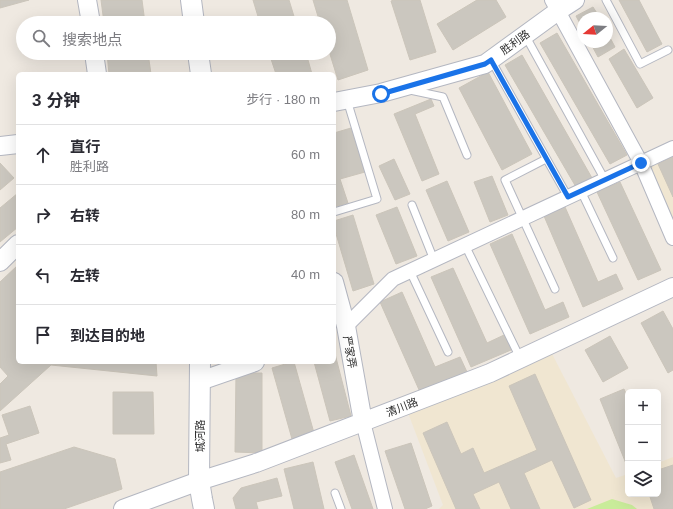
<!DOCTYPE html>
<html lang="zh">
<meta charset="utf-8">
<style>
:root{--surface:#fff;--page:#f7f7f7;--text:#2b2b33;--muted:#7c7c81;--line:#e1e1e2}
body{margin:0;font-family:Helvetica,"Noto Sans SC",sans-serif;background:var(--page);color:var(--text)}
.controls{position:absolute;right:12px;bottom:12px;display:grid;overflow:hidden;border-radius:6px;box-shadow:0 4px 16px #0002}
.controls button{width:36px;height:36px;display:grid;place-items:center;padding:0;border:0;border-bottom:1px solid var(--line);background:var(--surface);color:var(--text);font:20px sans-serif}
.compass{position:absolute;left:577px;top:12px;width:36px;height:36px;border-radius:50%;background:var(--surface);box-shadow:0 4px 16px #0002;rotate:252deg}
.stop{position:absolute;width:12px;height:12px;margin:-9px;border:3px solid #1a73e8;border-radius:50%;background:#fff}
.stop.end{background:#1a73e8;border-color:#fff;box-shadow:0 1px 4px #0008}
.list{margin:0;padding:0;list-style:none}
h2{display:flex;justify-content:space-between;align-items:center;height:52px;margin:0;padding:0 16px;font-size:17px}
h2 small{font-size:13px;font-weight:400;color:var(--muted)}
.list li{display:grid;grid-template-columns:26px 1fr auto;gap:12px;align-items:center;box-sizing:border-box;height:60px;padding:0 16px;border-top:1px solid var(--line)}
.list b{display:block;font-size:15px;white-space:nowrap}
.list p{margin:0;font-size:13px;white-space:nowrap;color:var(--muted)}
.list em{font-size:13px;font-style:normal;color:var(--muted)}
.icon{flex:none;width:22px;height:22px;fill:none;stroke:currentColor;stroke-width:2;stroke-linecap:round;stroke-linejoin:round}
.map{position:relative;flex:none;width:673px;height:509px;overflow:hidden}
.search{position:absolute;background:var(--surface);box-shadow:0 4px 16px #0002;left:16px;top:16px;width:320px;height:44px;display:flex;align-items:center;gap:10px;box-sizing:border-box;padding:0 14px;border-radius:22px;color:var(--muted);font-size:15px}
.panel{position:absolute;background:var(--surface);box-shadow:0 4px 16px #0002;left:16px;top:72px;width:320px;height:292px;border-radius:6px}
.map>svg:first-child{display:block}
</style>
<div class="map">
<svg width="673" height="509" viewBox="0 0 673 509">
<rect width="100%" height="100%" fill="#efe9e1"/>
<path fill="#f0e6d1" d="M673,148v90l-32,-75z
M548,346l68,132 12,-4v20h30v-31l15,-6v52h-234l4,-4 -38,-100z"/>
<path fill="#c9ec9a" d="M612,499l20,6 5,4h-50z"/>
<path fill="#cbc7bf" stroke="#cbc5ba" d="M0,0h29l-29,8z
M101,0h41l3,23h-41z
M253,0h36l7,23h-36z
M313,0h34l21,70 -30,10 -9,-29v-28h-9z
M394,0h26l16,52 -26,8 -19,-59z
M477,0h19l10,17 -53,33 -16,-26z
M619,0h20l23,44 -15,8z
M593,7l7,11h-17v11l-7,-13z
M607,32l8,15 -17,10 -8,-15h17z
M557,33l70,122 -17,9 -70,-121z
M624,49l29,49 -16,10 -28,-49z
M107,53h41l3,21h-42z
M269,53h37l6,21h-36z
M522,55l70,123 -16,9 -71,-122z
M488,72l44,82 -30,16 -43,-82z
M431,99l3,7 -19,8 24,60 -17,7 -28,-67z
M351,128l14,44 -25,7 8,24 -14,4v-74z
M673,157v40l-15,-33z
M394,159l16,35 -15,6 -16,-34z
M0,163l14,15 -14,12z
M492,176l16,39 -18,7 -16,-40z
M447,181l22,51 -21,9 -22,-51z
M620,182l41,88 -23,10 -41,-88z
M18,193v34l-18,15v-34z
M397,207l20,49 -21,8 -20,-49z
M565,207l33,75 18,-8 7,15 -40,18 -39,-91z
M353,215l21,69 -21,7 -19,-64v-6z
M512,234l33,76 18,-8 6,15 -39,17 -40,-90z
M18,265v97h138l1,14 -106,-11 -51,46v-27l8,-8 -8,-9v-85z
M453,268l34,75 17,-8 7,15 -40,17 -40,-90z
M402,292l33,75 25,-10 7,15 -47,20 -40,-90z
M663,311l10,18v41l-5,3 -27,-50z
M610,336l18,32 -25,14 -18,-32z
M334,350l17,66 -21,5 -16,-59h20z
M292,362h2l20,71 -22,6 -20,-71z
M236,373h26v80l-27,-1z
M535,374l56,126 -17,8 -22,-48 -28,13 16,36h-29l-12,-27 -26,12 7,15h-24l-33,-76 24,-11 14,32 12,-6 11,25 53,-23 -28,-64z
M624,389l4,10v66l-1,1 -27,-67z
M113,392h40l1,42h-41z
M30,406l9,27 -33,11 5,16 -11,3v-25l9,-3 -7,-20z
M411,443l21,63 -7,3h-20l-20,-58z
M74,447l41,12 7,30 -58,20h-64v-37z
M354,455l19,54h-21l-17,-47z
M313,462l11,47h-30l-10,-40z
M673,465v44h-19l-5,-15h9v-24z
M277,478l5,18 -26,6 2,7h-22l-3,-11 8,-10z"/>
<g fill="none" stroke-linecap="round" stroke-linejoin="round">
<defs>
<path id="service" d="M606,0l34,64 28,-14
M525,35l80,145
M491,60l77,137
M410,90l33,7 24,58
M546,159l-41,21 50,109
M581,191l32,67
M412,205l22,55
M334,212l43,-13 -30,-99
M465,245l55,113
M410,271l38,81
M335,493l6,16"/>
<path id="minor" d="M552,0l89,163 32,75
M346,326l47,-47 280,-131
M363,422l22,87"/>
<path id="tertiary" d="M87,0l4,23
M94,53l3,21
M334,102l47,-9 104,-29 73,-53 17,-11
M0,146l18,-2
M0,262l18,-18
M334,282l12,44 17,96
M200,381l55,-19
M123,509l76,-28 57,-18 234,-90 183,-86"/>
<path id="secondary" d="M191,0l3,23
M198,53l3,21
M200,362l-1,119 3,18 2,10"/>
</defs>
<use href="#service" stroke="#b4b7c1" stroke-width="9"/>
<use href="#minor" stroke="#b4b7c1" stroke-width="16"/>
<use href="#tertiary" stroke="#b4b7c1" stroke-width="20"/>
<use href="#secondary" stroke="#b4b7c1" stroke-width="22"/>
<use href="#service" stroke="#fff" stroke-width="7"/>
<use href="#minor" stroke="#fff" stroke-width="14"/>
<use href="#tertiary" stroke="#fff" stroke-width="18"/>
<use href="#secondary" stroke="#fff" stroke-width="20"/>
</g>
<g fill="none" stroke-linecap="round" stroke-linejoin="round">
<path stroke="#1a73e8" stroke-width="5" d="M381,94l104,-30 6,-4 77,137 73,-34"/>
</g>
<g text-anchor="middle" dominant-baseline="central" stroke-width="3.5" stroke-linejoin="round" paint-order="stroke">
<g font-size="11" fill="#2e2e2e" stroke="#fff">
<text transform="translate(515 42) rotate(-36)">胜利路</text>
<text transform="translate(350 352) rotate(80)">严家弄</text>
<text transform="translate(402 407) rotate(-21)">清川路</text>
<text transform="translate(200 436) rotate(-90)">城河路</text>
</g>
</g>
</svg>
<div class="controls">
<button>+</button>
<button>−</button>
<button><svg class="icon" aria-label="layers" viewBox="0 0 24 24"><path d="M12 4l9 5-9 5-9-5zM3 14l9 5 9-5"/></svg></button>
</div>
<svg class="compass" viewBox="-18 -18 36 36"><path d="M0-13l5 13h-10z" fill="#e53935"/><path d="M0 13l5-13h-10z" fill="#7c7c81"/></svg>
<div class="stop" style="left:381px;top:94px"></div>
<div class="stop end" style="left:641px;top:163px"></div>
<div class="search"><svg class="icon" aria-label="search" viewBox="0 0 24 24"><circle cx="10" cy="10" r="6"/><path d="M15 15l6 6"/></svg>搜索地点</div>
<section class="panel">
<h2>3 分钟<small>步行 · 180 m</small></h2>
<ul class="list">
<li><svg class="icon" aria-label="ahead" viewBox="0 0 24 24"><path d="M12 20V5M6 11l6-6 6 6"/></svg><div><b>直行</b><p>胜利路</p></div><em>60 m</em></li>
<li><svg class="icon" aria-label="right" viewBox="0 0 24 24"><path d="M7 20v-9h11M14 6l5 5-5 5"/></svg><div><b>右转</b></div><em>80 m</em></li>
<li><svg class="icon" aria-label="left" viewBox="0 0 24 24"><path d="M17 20v-9H6M10 6l-5 5 5 5"/></svg><div><b>左转</b></div><em>40 m</em></li>
<li><svg class="icon" aria-label="arrive" viewBox="0 0 24 24"><path d="M6 21V4h12l-3 4 3 4H6"/></svg><div><b>到达目的地</b></div></li>
</ul>
</section>
</div>
